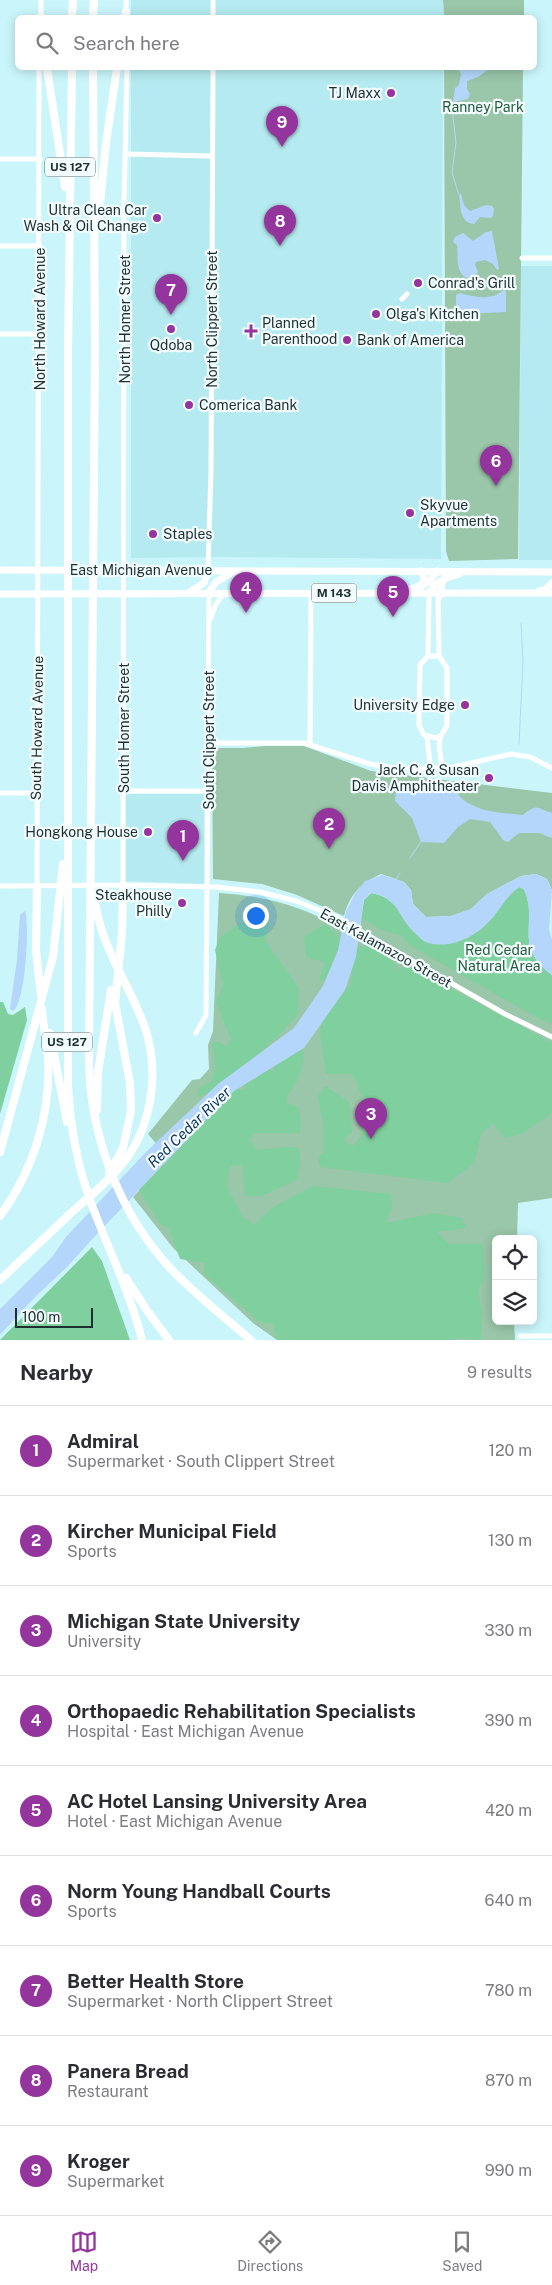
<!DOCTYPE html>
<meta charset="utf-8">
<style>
:root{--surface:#fff;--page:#f7f7f7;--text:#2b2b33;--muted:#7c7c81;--line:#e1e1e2;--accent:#94359e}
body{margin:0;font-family:"Public Sans",sans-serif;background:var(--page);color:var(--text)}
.controls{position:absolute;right:15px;bottom:15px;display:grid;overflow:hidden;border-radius:8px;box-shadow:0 2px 12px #0003}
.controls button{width:45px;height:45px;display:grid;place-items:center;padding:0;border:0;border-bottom:1px solid var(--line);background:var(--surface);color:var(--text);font:25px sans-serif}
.scale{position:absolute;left:15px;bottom:12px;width:78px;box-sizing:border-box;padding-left:5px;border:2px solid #1d2f30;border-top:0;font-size:14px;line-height:18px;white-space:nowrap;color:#1d2f30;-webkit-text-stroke:4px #f3fcfd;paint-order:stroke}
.you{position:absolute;left:255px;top:915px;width:18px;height:18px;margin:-12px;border:4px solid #fff;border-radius:50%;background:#1a73e8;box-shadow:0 0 0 8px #1a73e833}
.badge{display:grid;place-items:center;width:32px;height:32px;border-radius:50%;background:var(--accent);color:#fff;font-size:16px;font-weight:700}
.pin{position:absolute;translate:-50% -41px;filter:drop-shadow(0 1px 2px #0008)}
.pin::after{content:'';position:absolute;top:26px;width:18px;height:15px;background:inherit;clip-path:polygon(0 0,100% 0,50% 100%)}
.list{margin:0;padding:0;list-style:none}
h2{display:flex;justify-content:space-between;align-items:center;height:65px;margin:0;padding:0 20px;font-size:21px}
h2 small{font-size:16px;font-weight:400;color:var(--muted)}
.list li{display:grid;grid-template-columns:32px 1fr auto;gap:15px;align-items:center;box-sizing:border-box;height:90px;padding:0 20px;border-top:1px solid var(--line)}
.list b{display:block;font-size:19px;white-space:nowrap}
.list p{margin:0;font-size:16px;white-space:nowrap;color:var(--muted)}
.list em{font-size:16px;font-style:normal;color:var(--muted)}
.icon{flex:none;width:28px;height:28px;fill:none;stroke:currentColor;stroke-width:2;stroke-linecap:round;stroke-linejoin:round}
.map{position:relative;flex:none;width:552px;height:1340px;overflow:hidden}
.search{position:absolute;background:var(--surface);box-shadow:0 2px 12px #0003;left:15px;right:15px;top:15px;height:55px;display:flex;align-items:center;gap:12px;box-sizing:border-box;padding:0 18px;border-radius:8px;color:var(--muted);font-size:19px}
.sheet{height:875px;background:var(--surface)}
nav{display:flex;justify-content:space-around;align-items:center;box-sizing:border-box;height:70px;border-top:1px solid var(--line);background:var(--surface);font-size:14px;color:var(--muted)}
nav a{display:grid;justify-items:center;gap:2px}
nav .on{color:var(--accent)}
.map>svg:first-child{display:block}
</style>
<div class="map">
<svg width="552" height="1340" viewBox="0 0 552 1340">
<rect width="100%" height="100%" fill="#caf6fb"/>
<path fill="#b5ebf0" d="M131,0h312v17h-312z
M131,68h312l-2,491 -222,-2 -88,1z
M521,266h31v294h-33z
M125,794h79l1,90 -79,-3z"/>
<path fill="#9ac6a9" d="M443,0h81v17h-80z
M444,68h79l-5,491 -69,2 -3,-10z
M265,746h39l67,25 181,22v97l-5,-11 -11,-5 -15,2 -34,18 -16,15 -20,7 -25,1 -13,-13 -2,-14 -7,-8 -23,-8c-20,9 -31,20 -37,42l-47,-21 -35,-11 -49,-5 -1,-131h31z
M219,893c58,4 91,16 141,46l1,-21 35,-14 149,66 7,5v223l-34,5 -1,36h-21v82h18l1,19h-238l-24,-17 -79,-74 -41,-52 36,-38 -21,-25 44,-54 8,-1 9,-10 -1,-24 5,-14z"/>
<path fill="#80cf9e" d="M519,887l5,2c15,33 -12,56 28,86v49l-20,-9 -123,-70 -8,-10 -17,-4 -23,-13 3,-18 7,-7c20,3 27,15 35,32l87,-8 18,-25z
M263,909l6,15 -4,16 34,48 -1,26 -20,22 -58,52 -23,9 2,-10 12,-5 5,-16 -4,-22 7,-3 7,6 5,-8 -15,-36 7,-19 -8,-34 5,-13z
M325,924l21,18 -14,34 -13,6 5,-20 -18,-5 -2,-20z
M368,945l20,9 10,15 11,-3 143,77v70l-29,20 -18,5 -11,-14 -13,9 -6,29 -27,21 -128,-16 -2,-9 6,-7v-23l-6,-32 7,-10 24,16 3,30 -9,8 10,6 15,-19 -2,-23 -14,-30h-26l-6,-41 3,-22 28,-27 2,-35z
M0,1002h3l5,12 5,1 12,-8 2,13 -27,94z
M303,1043c1,13 1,23 -5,36 -4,10 -11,12 -11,24l11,3 3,13 -1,14h-46l-4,7 7,10 28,-3 14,1 1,20 -3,12 -35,16h-16l-4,-31 -12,1 -3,20 16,31 11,8 21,-19 38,-20 78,8 1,13 -6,16 48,-10 28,5 5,10 -30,4 12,12h33l3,33 -7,14 4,21 -1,28 -21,-2 -7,2h-176l-4,-16 -13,-2 -56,-48 1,-11 -25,-4 -12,-32 -7,-2 -25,-40 99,-97 9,2 2,-11 19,-12 10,5 -1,-11z
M92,1247l10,14 28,79h-130z"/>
<path fill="#b5d6fb" d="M458,68h32l-12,9 -11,4v8l3,5 -2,5 -15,3 2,-14 4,-3 2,-11z
M461,194l3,11 6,6 16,-6 6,1 2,3 -1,7 -2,2 -11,-1 -6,7c-15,-2 -13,-16 -15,-29z
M492,231l7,38 -2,1 -4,-6 -8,-4 -9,2 -1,3 3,7 -3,4 -7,3c-14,-8 -9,-20 -11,-34l-4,-3 2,-5 8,-4 10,8 13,-9z
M503,290l3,2v20l-44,2 -6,-4v-15l4,-2c13,4 33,8 43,-3z
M447,787c10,3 12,11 21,16 17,10 37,10 55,12 15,-13 14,-6 29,-2v25l-13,-5h-20l-11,9 -5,-2 -13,-18 -20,-3 -12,8 -14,16 -23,-1 -9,-24 -17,-17 1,-10 10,-3z
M536,874l11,5 5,12 -3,38 3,11v35c-40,-30 -13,-53 -28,-85l-4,-3c-12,7 -17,18 -26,29 -15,19 -43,35 -68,26 -3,-1 -7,-5 -9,-7 -20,-17 -17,-38 -47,-42l-6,7 -8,57 -11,33 -41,58 -70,43 -139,145 -28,31 -31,29 -36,39v-26l52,-52 14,-20 81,-86 71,-67 76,-56 29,-42 15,-36 8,-39 10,-19 9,-11 17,-6 22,7 7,9 2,14 13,12 25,-1 20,-7 16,-15 34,-18z
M25,911c5,14 0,94 -12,100l-3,-2 7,-50 3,-44z"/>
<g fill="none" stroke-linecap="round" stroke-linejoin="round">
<path stroke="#b5d6fb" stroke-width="1" d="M453,102l-1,6 4,35 -4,30 7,22
M519,744l4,-82 -2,-39
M410,858l11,-16
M396,879l4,-6"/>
<path stroke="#fff" stroke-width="5" d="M126,0v15
M41,17v-17
M213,18v-18
M125,154l87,2
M0,159h40
M0,246h40
M522,258h30
M402,299l5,-5
M0,334h40
M208,571l3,-100 2,-403
M211,618l4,-12 9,-13
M428,656h11l8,12v57l-6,11 -6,2 -11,-3 -5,-10 1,-60z
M428,656l1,-63
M439,656l-1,-57 6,-6
M441,736l-2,8 3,25
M427,738l4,32
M209,743h95l66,21 32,5 47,-1 62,-14 19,3 22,11
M310,744l1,-151
M123,791h85
M0,793h37
M123,885l1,-680 3,-137
M0,886l123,-1 94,2 43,5 36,9 38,15 171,98 47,23
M37,886l2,-818
M196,1033l10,-18 3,-423
M520,1336h32"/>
<path stroke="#fff" stroke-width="7" d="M0,570l552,2
M422,586l8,-5 7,-10
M406,591l17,-7 1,-6 -3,-7
M539,591l7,-2 6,-6
M190,592l14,-9 4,-12
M209,592l7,-10 17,-10
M429,593l6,-8 9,-6
M444,593l-3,-4 1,-7 4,-4 13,-4
M0,594l552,-1"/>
<path stroke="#fff" stroke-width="8" d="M41,16v2
M72,18l1,-18
M93,18l1,-18
M125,18l1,-6
M47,68l18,119
M72,68l-4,284v733c2,38 9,79 22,115 17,47 40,91 52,140
M93,68l2,281 -6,711c1,76 30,153 82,209 25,26 53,48 80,71
M98,224l8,-81 11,-75
M37,886l-1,64 5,45
M50,1033l17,89
M97,1110l1,-38 13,-82
M0,1152l53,-195 10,-93
M109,1173l14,-25 8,-37 -1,-28 -15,-80 7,-69 1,-49
M0,1216c33,-45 51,-101 48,-158 -1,-16 -5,-32 -6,-49
M126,1278l22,34 21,28
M0,1280c24,-23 48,-45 72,-68 16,-14 33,-28 47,-44 33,-38 42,-96 25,-143 -17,-46 -44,-78 -50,-130"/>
</g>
<g fill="#94359e" stroke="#f3fcfd" stroke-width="2">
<circle cx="391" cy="93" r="5"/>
<circle cx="157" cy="218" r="5"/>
<circle cx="418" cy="283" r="5"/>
<circle cx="376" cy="314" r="5"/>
<circle cx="171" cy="329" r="5"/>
<path d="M248.5 323.5h5v5h5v5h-5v5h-5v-5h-5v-5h5z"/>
<circle cx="347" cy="340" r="5"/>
<circle cx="189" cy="405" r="5"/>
<circle cx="410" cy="513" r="5"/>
<circle cx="153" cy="534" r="5"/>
<circle cx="465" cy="705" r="5"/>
<circle cx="489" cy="778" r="5"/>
<circle cx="148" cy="832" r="5"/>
<circle cx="182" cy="903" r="5"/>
</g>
<g text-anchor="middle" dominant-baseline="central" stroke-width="4.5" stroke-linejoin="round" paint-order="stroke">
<g fill="#f3fcfd" stroke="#5d6c6e" stroke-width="1">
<rect x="45" y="157.5" width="50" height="19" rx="4"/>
<rect x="311.5" y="583.5" width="45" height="19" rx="4"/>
<rect x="42" y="1032.5" width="50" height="19" rx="4"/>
</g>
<g font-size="12" font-weight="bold" fill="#1d2f30">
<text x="70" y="167">US 127</text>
<text x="334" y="593">M 143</text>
<text x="67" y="1042">US 127</text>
</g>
<g font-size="14" fill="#1d2f30" stroke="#f3fcfd" text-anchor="start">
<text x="381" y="93" text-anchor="end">TJ Maxx</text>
<text x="147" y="210" text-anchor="end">Ultra Clean Car<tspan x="147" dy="16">Wash &amp; Oil Change</tspan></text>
<text x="428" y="283">Conrad's Grill</text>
<text x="386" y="314">Olga's Kitchen</text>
<text x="262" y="323">Planned<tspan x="262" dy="16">Parenthood</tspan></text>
<text x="357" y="340">Bank of America</text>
<text x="171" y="345" text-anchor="middle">Qdoba</text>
<text x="199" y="405">Comerica Bank</text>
<text x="420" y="505">Skyvue<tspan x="420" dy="16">Apartments</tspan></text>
<text x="163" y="534">Staples</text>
<text x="455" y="705" text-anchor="end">University Edge</text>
<text x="479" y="770" text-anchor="end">Jack C. &amp; Susan<tspan x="479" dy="16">Davis Amphitheater</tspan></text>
<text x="138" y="832" text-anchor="end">Hongkong House</text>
<text x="172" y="895" text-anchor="end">Steakhouse<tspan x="172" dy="16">Philly</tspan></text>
</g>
<g font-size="14" fill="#235c3c" stroke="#f3fcfd">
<text x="483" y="107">Ranney Park</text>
<text x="499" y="950">Red Cedar<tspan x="499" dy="16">Natural Area</tspan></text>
</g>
<g font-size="14" fill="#1d2f30" stroke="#f3fcfd">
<text transform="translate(40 319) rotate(-90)">North Howard Avenue</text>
<text transform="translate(125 319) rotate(-90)">North Homer Street</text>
<text transform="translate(212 319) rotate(-90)">North Clippert Street</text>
<text x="141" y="570">East Michigan Avenue</text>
<text transform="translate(37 728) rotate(-89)">South Howard Avenue</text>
<text transform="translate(124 728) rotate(-90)">South Homer Street</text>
<text transform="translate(209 740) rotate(-90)">South Clippert Street</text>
<text transform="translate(386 948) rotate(29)">East Kalamazoo Street</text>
</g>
<g font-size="15" font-style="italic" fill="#143a61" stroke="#f3fcfd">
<text transform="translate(189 1127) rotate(-44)">Red Cedar River</text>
</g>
</g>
</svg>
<div class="controls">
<button><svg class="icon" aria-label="locate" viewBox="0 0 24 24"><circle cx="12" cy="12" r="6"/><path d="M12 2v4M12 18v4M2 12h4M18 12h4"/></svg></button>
<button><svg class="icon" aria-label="layers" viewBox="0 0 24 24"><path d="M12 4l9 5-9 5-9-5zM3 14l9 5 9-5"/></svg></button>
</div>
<div class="scale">100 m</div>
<div class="you"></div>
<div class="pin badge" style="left:183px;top:861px">1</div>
<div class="pin badge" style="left:329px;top:849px">2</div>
<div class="pin badge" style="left:371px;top:1139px">3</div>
<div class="pin badge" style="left:246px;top:613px">4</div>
<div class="pin badge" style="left:393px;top:617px">5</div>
<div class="pin badge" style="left:496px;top:486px">6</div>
<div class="pin badge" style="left:171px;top:315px">7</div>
<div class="pin badge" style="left:280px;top:246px">8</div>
<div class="pin badge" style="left:282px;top:147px">9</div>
<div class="search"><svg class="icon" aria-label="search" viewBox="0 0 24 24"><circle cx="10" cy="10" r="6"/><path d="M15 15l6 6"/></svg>Search here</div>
</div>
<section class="sheet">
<h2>Nearby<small>9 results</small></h2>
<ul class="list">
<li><span class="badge">1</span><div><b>Admiral</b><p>Supermarket · South Clippert Street</p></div><em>120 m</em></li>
<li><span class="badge">2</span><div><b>Kircher Municipal Field</b><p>Sports</p></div><em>130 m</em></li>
<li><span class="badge">3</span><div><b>Michigan State University</b><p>University</p></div><em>330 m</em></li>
<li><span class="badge">4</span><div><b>Orthopaedic Rehabilitation Specialists</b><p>Hospital · East Michigan Avenue</p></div><em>390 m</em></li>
<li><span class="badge">5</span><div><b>AC Hotel Lansing University Area</b><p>Hotel · East Michigan Avenue</p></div><em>420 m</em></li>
<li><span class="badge">6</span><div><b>Norm Young Handball Courts</b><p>Sports</p></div><em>640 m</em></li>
<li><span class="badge">7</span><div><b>Better Health Store</b><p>Supermarket · North Clippert Street</p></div><em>780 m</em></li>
<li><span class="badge">8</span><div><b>Panera Bread</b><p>Restaurant</p></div><em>870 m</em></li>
<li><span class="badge">9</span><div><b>Kroger</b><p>Supermarket</p></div><em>990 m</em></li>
</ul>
</section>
<nav>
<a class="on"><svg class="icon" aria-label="map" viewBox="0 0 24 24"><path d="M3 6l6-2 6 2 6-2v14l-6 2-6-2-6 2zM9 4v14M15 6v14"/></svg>Map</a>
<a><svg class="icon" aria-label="directions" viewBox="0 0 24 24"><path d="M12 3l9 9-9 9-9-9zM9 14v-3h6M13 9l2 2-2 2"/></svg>Directions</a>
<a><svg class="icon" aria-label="saved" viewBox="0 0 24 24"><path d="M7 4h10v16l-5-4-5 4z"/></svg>Saved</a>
</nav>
